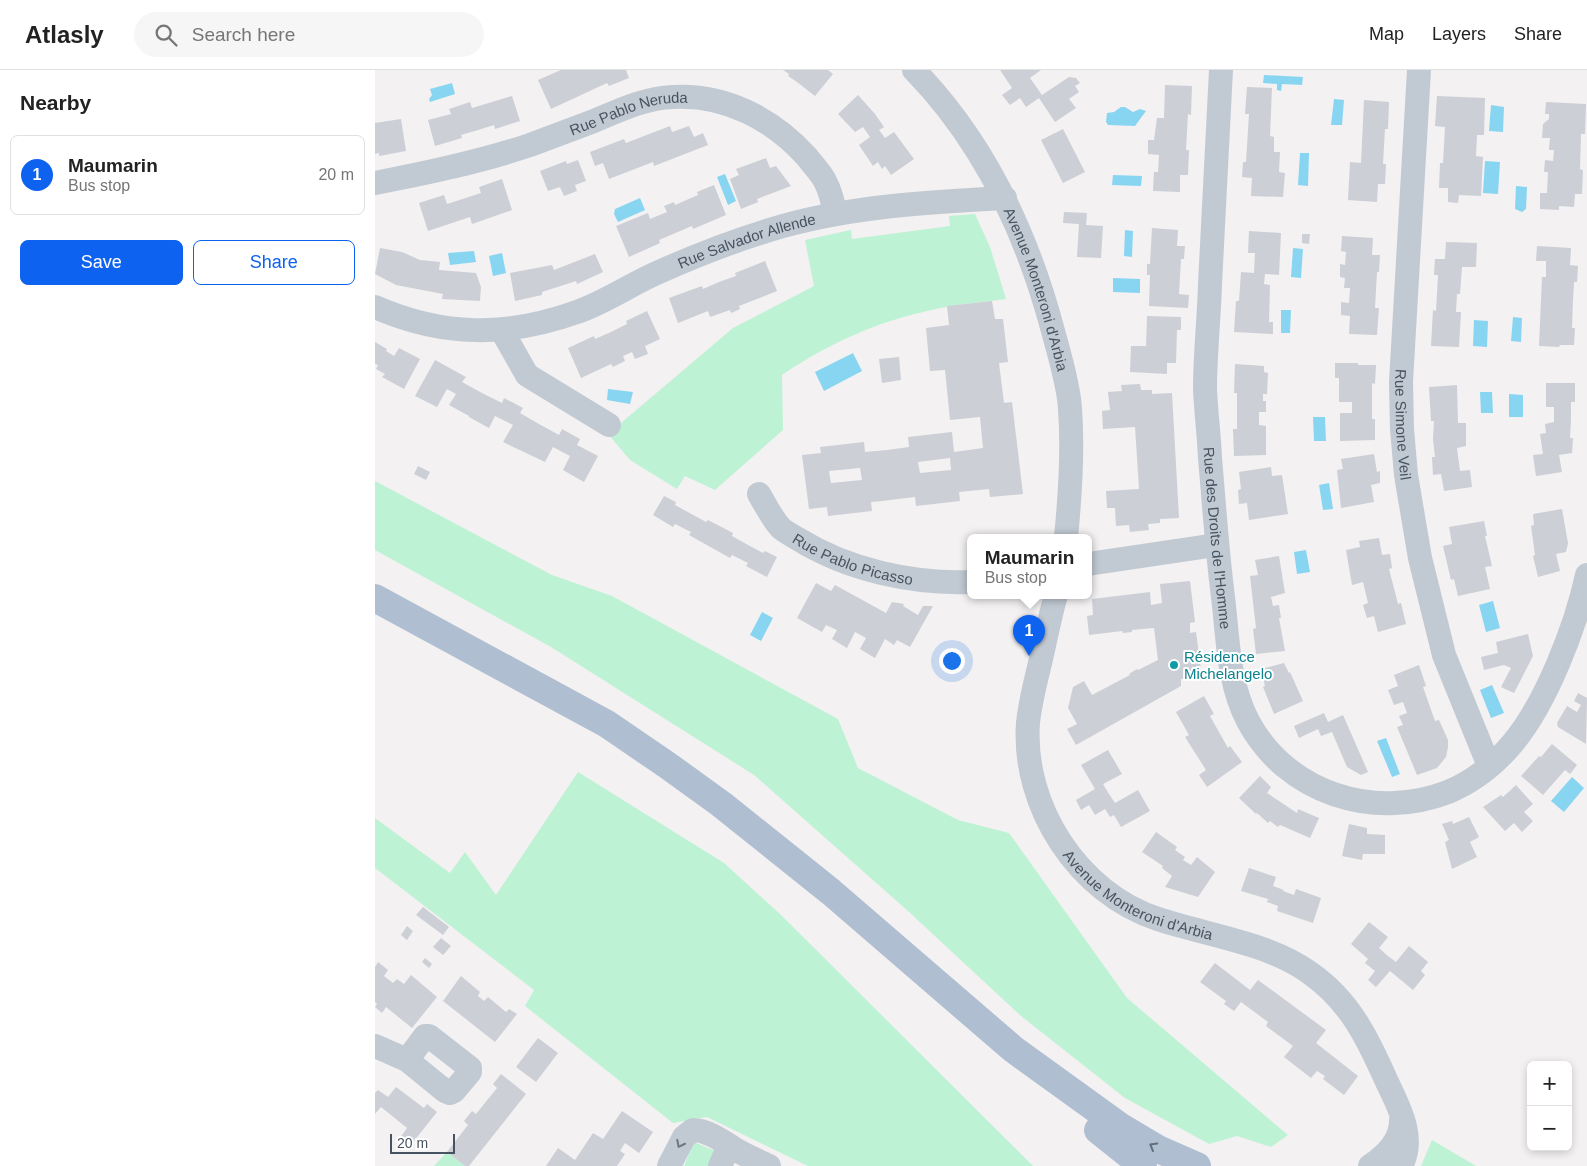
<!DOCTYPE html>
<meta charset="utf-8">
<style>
:root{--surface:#fff;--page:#f6f6f6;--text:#222;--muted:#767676;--line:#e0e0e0;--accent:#0e62f0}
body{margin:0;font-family:Arial,sans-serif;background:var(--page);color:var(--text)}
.controls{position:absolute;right:15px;bottom:15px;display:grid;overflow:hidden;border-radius:8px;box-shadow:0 2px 8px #0003}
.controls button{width:45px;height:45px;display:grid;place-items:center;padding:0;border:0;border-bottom:1px solid var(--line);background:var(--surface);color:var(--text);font:25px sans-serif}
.scale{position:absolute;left:15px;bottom:12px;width:65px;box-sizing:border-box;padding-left:5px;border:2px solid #475360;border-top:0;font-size:14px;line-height:18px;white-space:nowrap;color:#475360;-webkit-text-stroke:4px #fff;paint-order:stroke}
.you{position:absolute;left:576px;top:590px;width:18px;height:18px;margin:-12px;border:4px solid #fff;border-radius:50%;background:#1a73e8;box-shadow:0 0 0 8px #1a73e833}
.badge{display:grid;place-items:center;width:32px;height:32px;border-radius:50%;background:var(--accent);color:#fff;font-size:16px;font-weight:700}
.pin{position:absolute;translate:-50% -41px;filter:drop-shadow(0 1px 2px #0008)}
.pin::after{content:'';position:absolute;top:26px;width:18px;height:15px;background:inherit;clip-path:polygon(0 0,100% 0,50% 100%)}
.popup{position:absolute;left:592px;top:464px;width:125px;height:65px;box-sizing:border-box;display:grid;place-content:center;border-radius:8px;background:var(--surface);filter:drop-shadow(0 1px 4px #0005);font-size:16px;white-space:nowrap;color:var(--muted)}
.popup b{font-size:19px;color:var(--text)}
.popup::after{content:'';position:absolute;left:50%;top:100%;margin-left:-10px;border:10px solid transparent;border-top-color:var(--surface)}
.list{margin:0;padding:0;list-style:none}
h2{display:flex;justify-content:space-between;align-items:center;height:65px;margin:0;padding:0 20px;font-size:21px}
h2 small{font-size:16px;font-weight:400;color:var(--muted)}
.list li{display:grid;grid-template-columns:32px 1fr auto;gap:15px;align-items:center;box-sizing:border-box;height:80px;margin:0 10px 10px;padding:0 10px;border:1px solid var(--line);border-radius:8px}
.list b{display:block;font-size:19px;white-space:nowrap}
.list p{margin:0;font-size:16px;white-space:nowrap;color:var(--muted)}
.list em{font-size:16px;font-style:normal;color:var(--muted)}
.actions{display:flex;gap:10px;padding:15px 20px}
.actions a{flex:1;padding:11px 0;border:1px solid var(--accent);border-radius:8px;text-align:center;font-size:18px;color:var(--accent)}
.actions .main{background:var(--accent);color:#fff}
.icon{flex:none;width:28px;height:28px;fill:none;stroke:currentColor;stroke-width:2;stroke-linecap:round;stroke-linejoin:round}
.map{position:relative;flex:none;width:1212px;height:1096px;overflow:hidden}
header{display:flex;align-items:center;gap:30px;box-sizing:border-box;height:70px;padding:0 25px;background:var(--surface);border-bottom:1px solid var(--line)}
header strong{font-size:24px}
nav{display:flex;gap:28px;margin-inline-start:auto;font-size:18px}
.search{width:350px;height:45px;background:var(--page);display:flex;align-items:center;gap:12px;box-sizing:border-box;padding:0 18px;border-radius:28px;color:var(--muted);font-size:19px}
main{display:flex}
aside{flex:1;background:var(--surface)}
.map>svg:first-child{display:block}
</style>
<header>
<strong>Atlasly</strong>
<div class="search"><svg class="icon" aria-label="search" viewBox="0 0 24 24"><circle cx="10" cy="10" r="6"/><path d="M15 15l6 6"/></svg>Search here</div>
<nav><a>Map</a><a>Layers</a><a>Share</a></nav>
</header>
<main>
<aside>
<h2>Nearby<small></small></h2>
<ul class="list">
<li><span class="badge">1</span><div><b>Maumarin</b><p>Bus stop</p></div><em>20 m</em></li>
</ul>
<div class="actions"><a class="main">Save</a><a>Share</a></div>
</aside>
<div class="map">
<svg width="1212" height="1096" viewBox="0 0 1212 1096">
<rect width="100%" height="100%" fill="#f3f1f1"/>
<path fill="#bef2d5" d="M600,144l15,33 16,52c-20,3 -40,4 -60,8 -63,12 -112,33 -164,68l1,55 -68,60 -30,-14 -8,13 -47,-29 -22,-26 125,-106 81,-42 -9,-46 46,-10 1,9 98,-13 -1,-10z
M0,411l177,94 60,21 226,123 20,49 100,52 51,13 118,165 161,137 -17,12 -34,-11 -28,8 -84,-46 -104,-82 -113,-105 -154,-136 -203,-128 -176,-97z
M203,702l146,91 56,51 253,252h-225l-101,-49 -34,6 -148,-117 9,-16 -159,-122v-50l75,55 15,-21 31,43z
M1057,1070l44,26h-55z
M319,1072l21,9 -6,15h-25z
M72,1082l18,14h-31z"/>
<path fill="#88d5f2" d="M889,5l39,2 -1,8 -20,-1 -1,7 -4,-1v-6l-14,-1z
M77,13l3,11 -25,8 -1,-3 3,-4 -2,-6z
M959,29l10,1 -2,25h-11z
M1116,35l13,2 -1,25 -14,-1z
M746,37h4l8,5 7,-3 6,2 -11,15 -27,-1 -2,-3 1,-9 7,-1z
M925,83h9l-1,33 -10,-1z
M1110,91l15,1 -2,32 -15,-1z
M350,104l11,27 -8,4 -11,-28z
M738,105l29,1 -1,10 -29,-1z
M1141,116l11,1 -1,22 -4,3 -7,-3z
M265,128l5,12 -27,12 -4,-8 1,-5z
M750,160l8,1 -1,26 -8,-1z
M918,178l10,1 -2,29 -10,-1z
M99,181l2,11 -26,3 -2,-12z
M127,183l4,20 -13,3 -4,-20z
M738,208l27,1v14l-27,-1z
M906,240h10l-1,23h-9z
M1138,247l9,1 -1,24 -10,-1z
M1099,250l14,1 -1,26 -14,-1z
M478,283l9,18 -38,20 -9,-19z
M233,319l25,3 -3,12 -23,-4z
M1105,322h12l1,21h-12z
M1134,324l14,1v22h-14z
M938,347h12l1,24h-12z
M954,413l4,26 -10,1 -4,-25z
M931,480l4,22 -13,2 -3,-22z
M1118,531l7,27 -14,4 -7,-27z
M387,542l11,6 -12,23 -11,-6z
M1117,615l12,28 -13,5 -11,-28z
M1011,668l14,36 -8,3 -15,-36z
M1197,707l12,11 -20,24 -13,-11z"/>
<path fill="#cccfd6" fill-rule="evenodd" d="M186,0h65l3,8 -20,8 -2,-3 -56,26 -13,-29z
M408,0h45l5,4 -18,22 -18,-14 -9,-6 1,-2z
M625,0h41l-11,8 12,17 27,-18 7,1 4,5 -5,3 4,6 -10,7 7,9 -21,14 -16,-24 -13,9 -6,-9 -10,7 -8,-10 10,-7z
M790,15l27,1 -1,29 -3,-1 -2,36h3l-1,25h-8v17l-27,-1 1,-19h4l1,-17 -11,-1v-14h6l3,-22h7z
M872,17l25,1 -2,48 4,1v15h6l-1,20 6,1 -2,24 -32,-1 1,-18 -10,-1 1,-15h3l3,-48h-4z
M483,25l17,19 9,13 -5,3 6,8 9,-6 20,27 -23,16 -6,-9 -3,3 -4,-7 -5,4 -14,-21 11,-8 -7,-10 -8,5 -17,-18z
M137,26l8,25 -25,8 -1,-4 -16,5 -17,5 1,3 -27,8 -7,-26 23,-6 -2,-5 21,-7 2,6z
M1062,26l48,2 -1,37h-7l-1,21 7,1 -2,39 -22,-1 -1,8 -10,-1v-14h-9l1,-25h3l2,-36 -10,-1z
M989,30l25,2 -1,27h-3l-2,35h3l-1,20h-7l-1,18 -29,-2 2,-38 11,1z
M1171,32l40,2 -1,30h-4l-1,35 3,1 -1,24h-7l-1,13 -15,-1v4l-19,-1v-16h7l1,-21h-4l1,-12 8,1 1,-11h-5l1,-12h-8l1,-14 6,-5v-5h-4z
M26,49l5,32 -27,5v-3l-4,1v-31z
M295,56l2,6 17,-6 5,11 9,-4 5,12 -54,21 -1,-4 -44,17 -6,-16 -8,3 -5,-14 34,-13 2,4z
M688,59l22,43 -22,11 -22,-43z
M391,88l4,10 6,-2 15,20 -34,13 1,3 -17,7 -11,-30 9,-4 -3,-6z
M203,90l8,21 -11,4 2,6 -13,5 -4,-9 -12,4 -8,-20 26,-10 1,3z
M127,109l10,31 -40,14 -2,-7 -42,14 -9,-28 25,-8 3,9 34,-11 -2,-6z
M339,115l12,30 -33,14 -1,-3 -33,14 1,3 -31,14 -13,-31 32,-13 2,6 17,-7 -3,-6 10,-4 1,3 23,-10 -1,-3z
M689,142l23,1 -1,12 17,1 -2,32 -24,-1 2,-33 -16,-1z
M777,158l26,2 -1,16h8l-1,13h-3l-2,35 10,1 -1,13 -39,-2 1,-31h-3v-11h3z
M874,161l32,2 -2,42 -14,-1 -1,10 6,1 -1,37h4v12l-39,-2 2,-31h3l2,-29 13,1 1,-20h-7z
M927,164h8l-1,10 -7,-1z
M967,166l31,2 -1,17h8l-1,17h-2l-2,36h4l-2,27 -28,-1 1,-18 -9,-1v-13l8,1 1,-15h-6l1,-10 -5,-1v-13l5,1 1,-13 -5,-1z
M1071,172l31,1 -1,24h-14l-2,27h-3l-1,18h5l-2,35 -28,-1 2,-36 3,1 2,-36h-4l1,-16h10z
M1162,176l34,2 -1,17 8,1 -1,16h-3l-1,18 -1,28h3l-1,17h-14l-1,2 -20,-1 3,-69h4v-16h-10z
M5,178l22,4 18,8 20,2 -1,8 37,3 5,14 -1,14 -38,-2 1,-5 -47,-9 -21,-11z
M220,184l8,18 -26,12 -1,-3 -34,11v3l-27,6 -5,-28 42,-8 2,5z
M390,191l12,30 -38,15 1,3 -9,4 -1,-3 -20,7 -2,-6 -30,12 -9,-25 33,-12 1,3 16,-7 17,-6 -1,-3z
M617,231l3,18h8l5,43 -9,1 5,40 8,-1 11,92 -33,3 -1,-8 -30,3 1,9 -44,5 -1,-9 -33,4 -11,1 1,9 -44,5 -1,-9 -18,2 -7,-54 19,-2 -1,-6 44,-5 1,10 22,-2 22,-3 -1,-10 44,-5 2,20 29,-4 -3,-31 -30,3 -5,-50 -15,1 -4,-43 23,-3 -2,-19zM575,388l1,12 -31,3 -2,-11zM485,398l2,12 -31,3 -2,-12z
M272,241l13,28 -15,7 3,8 -13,5 -3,-7 -9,4 2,5 -12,6 -2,-3 -30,14 -13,-30 26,-12 1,3 16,-7 16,-8 -1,-3z
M772,246l34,1v13h-4l-1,33h-9v11l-37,-2 1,-26h15z
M0,272l12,7 -1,2 8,5 5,-8 21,11 -16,30 -22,-12 3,-3 -9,-5 2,-4 -3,-1z
M524,287l2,23 -19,3 -3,-24z
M60,290l31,17 -4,5 20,11 20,10 2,-5 19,10 -3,5 19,11 20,11 3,-6 18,10 -3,6 21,11 -14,26 -21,-12 7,-14 -17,-9 -8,15 -42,-20 10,-17 -18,-9 -6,12 -20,-11v-1l-20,-11 7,-11 -9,-5 -10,18 -22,-11z
M960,293h23v2h18l-1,19 -3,-1v36h3v21l-35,1v-28h12v-11h-13v-24h-4z
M860,294l29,2v6l4,1 -1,21h-4v7h3v11h-7v13l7,1v29l-32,1 -1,-27h4v-36h-3z
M1171,313h29v19h-4v18l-1,18h3l-1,15 -13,2 3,17 -26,4 -3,-21 10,-1 -3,-20 6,-1 -1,-9 9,-2v-15h-8z
M765,314l1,6h11v4l20,-1 7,125 -19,1v4l-12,1 1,6 -19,2 -1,-7 -13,1 -1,-18h-8l-1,-17 33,-2 -4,-62 -32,2 -1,-18 8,-1 -2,-18 14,-1 -1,-6z
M1082,315l1,38h8v23l-9,2 3,23 10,-1 2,17 -28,4 -3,-17 -8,1 -1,-18h3l-2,-18 1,-18h-3l-2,-34z
M999,384l3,18 3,-1v12l-9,2 3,17 -33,6 -4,-38 6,-1 -2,-10z
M43,396l12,6 -4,8 -12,-6z
M896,397l1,9 10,-1 6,39 -39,6 -2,-17 -8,1 -1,-14 3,-1 -2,-17z
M289,426l12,6 -1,3 31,17 2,-2 25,13 -1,3 16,9 15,8 2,-2 12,6 -10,20 -21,-11 2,-3 -16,-8 -2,3 -41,-23 2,-3 -16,-8 -2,3 -20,-12z
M1187,439l6,34 -2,9 -10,2 4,17 -22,6 -5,-21 2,-1 -4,-29 3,-1 -1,-11z
M1109,451l3,15h-2l7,30 -7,1 5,22 -32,7 -4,-17 -3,1 -8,-34 9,-2 -3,-17z
M1004,468l3,17 8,-1 2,14 -3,1 9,35 3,-1 5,21 -28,8 -4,-16 -7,2 -4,-13 5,-2 -5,-21 -11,3 -6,-35 14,-3 -1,-6z
M904,486l6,37 -14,4 2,9 6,-1 2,13h-2l6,33 -29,3 -3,-25 3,-1 -6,-52 8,-1 -3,-15z
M815,511l5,41 -5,1v10l6,-1 6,45 -21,2v7l-105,59 -9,-16 10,-5 -9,-16 5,-21 11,-6 8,14 38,-20 -1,-1 8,-5 1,1 20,-10 -4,-32 -22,2v2l-9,1 -1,-2 -33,4 -2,-19 6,-1 -1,-16 58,-7 1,13 11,-2 -2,-19z
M441,513l15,8 4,-6 51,28 6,-11 12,2 -1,2 15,9 5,-9h10l-23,41 -13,-7 -3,5 -9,-6 -10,19 -15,-9 6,-11 -11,-6 -8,16 -15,-9 5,-9 -11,-5 -4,7 -25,-14z
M1153,564l5,22 -19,37 -13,-6 10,-19 -7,-3 -20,5 -3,-13 17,-4 -2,-11z
M909,593l5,10 1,-1 13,29 -29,13 -11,-27 2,-1 -4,-17z
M1044,595l7,21 -3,1 12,34 4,-1 9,20v7l-2,10 -9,11 -20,7 -20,-48 6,-2 -4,-9 8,-3 -4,-11 -9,3 -6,-15 10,-4 -4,-11z
M1203,623l9,5 -1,46 -28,-17 -1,-4 10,-17 10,6 4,-7 -7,-4z
M829,626l10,18 -4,2 18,32 2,-2 12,16 -35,25 -8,-12 7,-5 -21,-33 4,-2 -13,-23z
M949,643l4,9 15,-7 25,57 -7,3 -14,-8 -15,-35 -11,4 -3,-7 -19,9 -5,-12z
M1177,674l25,21 -7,9 -5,-4 -22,25 -22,-19 18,-20 2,1z
M733,680l14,24 -19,10 6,10 6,9 23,-13 12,21 -29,16 -7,-12 -4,2 -5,-8 -10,6 -6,-10 -8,5 -5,-10 19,-11 -14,-24z
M885,706l11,11 -4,6 30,20 1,-4 21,9 -9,20 -30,-13 -2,2 -8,-6 -2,2 -11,-10 -1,1 -17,-16z
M1141,715l17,19 -9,8 9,9 -11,11 -8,-9 -9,8 -22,-24 18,-12 2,2z
M1094,747l10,20 -9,5 7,15 -25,12 -7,-27 4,-2 -7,-16 10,-3 1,3z
M974,754l18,4v6l18,1v19h-22l-1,6 -20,-4z
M781,762l21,15 -2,3 10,7 -2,3 8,5 6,-8 18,15 -17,25 -33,-10 7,-11 -10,-8 1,-2 -21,-14z
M874,798l27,9 -3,9 11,4 -1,1 11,4 2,-6 25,9 -8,25 -36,-12 1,-5 -11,-4 1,-3 -27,-8z
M48,837l26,20 -6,8 -27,-20z
M994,852l19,15 -9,11 9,8 8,6 13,-16 19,16 -7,9 4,4 -12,15 -23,-19 -14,16 -8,-7 7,-9 -10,-8 3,-4 -17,-15z
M32,856l6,5 -6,9 -6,-5z
M66,868l10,8 -8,9 -10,-8z
M50,888l7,6 -3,4 -7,-6z
M3,892l10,8 -4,6 9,7 4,-4 7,5 7,-9 26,22 -25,31 -26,-21 -4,6 -7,-6 2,-3 -2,-2v-35z
M840,893l35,27 8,-10 68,50 -10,13 42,33 -14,19 -21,-16 2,-3 -8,-5 -6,7 -27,-21 9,-11 -27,-20 2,-4 -27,-20 -7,9 -10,-7 2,-3 -26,-19z
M86,906l19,16 -2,4 6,5 4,-4 18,15 3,-3 8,5 -22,28 -52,-41z
M163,968l20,15 -22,29 -20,-15z
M126,1004l25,20 -57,72h-4l-18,-14 21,-27 -4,-4 8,-10 4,3 21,-26 -4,-4z
M21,1017l28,21 3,-4 10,8 -27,34 -10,-8 7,-10 -26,-21 -6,7v-21l3,-3 10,7z
M247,1041l31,21 -14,21 -14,-10 -5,8 5,3 -8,12h-71l12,-18 17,12 18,-27 10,6z"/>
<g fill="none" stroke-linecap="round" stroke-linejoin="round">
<g stroke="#c1cad3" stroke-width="24">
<path id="s1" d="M539,0c71,73 113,163 139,261 6,22 16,55 17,78 3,40 0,88 -4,128"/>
<path id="s2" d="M846,0c-4,71 -7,143 -11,214 -1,35 -5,70 -5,105 1,23 4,46 5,69 4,46 7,92 13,139 5,41 5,86 25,124 38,72 126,100 200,71 24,-10 47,-28 64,-48 34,-40 64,-118 75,-169"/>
<path id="s3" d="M1044,0l-18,312 1,47 4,46 14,83 24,97 45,111"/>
<path id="s4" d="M0,113c52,-10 105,-21 155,-38 21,-8 43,-16 64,-24 26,-11 51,-23 79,-24 52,-3 100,22 134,60 6,8 14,16 18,24 6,11 8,22 10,33"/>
<path id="s5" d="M0,237c68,30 132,30 202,5 29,-10 54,-28 82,-40 40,-18 82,-34 124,-46 72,-20 147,-24 222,-28"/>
<path d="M127,261l25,44 82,50"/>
<path id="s6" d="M384,424c6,10 15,28 23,35 5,4 11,7 16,10 50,31 114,45 172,43"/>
<path d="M713,494l128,-19"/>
<path id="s7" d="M681,525c-6,21 -10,42 -15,64 -5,21 -11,43 -13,64 -6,83 50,170 130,196 48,16 111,24 152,54 40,28 58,66 77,109 12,25 29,56 14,84"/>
<path d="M0,976l32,14 38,31 5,2 4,-2 16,-19v-4l-41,-32h-4l-18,24"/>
<path d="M294,1096l15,-29 9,-7c16,0 33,14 47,22 9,5 19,9 29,14"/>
<path d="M345,1096l9,-20"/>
<path d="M995,1096c15,-10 31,-25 31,-45"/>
</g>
<path stroke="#afbed1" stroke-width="28" d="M0,528l232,126 60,41 54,39 110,88 182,157 108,78 37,22 39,17
M723,1060l45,36"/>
</g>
<defs><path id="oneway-chevron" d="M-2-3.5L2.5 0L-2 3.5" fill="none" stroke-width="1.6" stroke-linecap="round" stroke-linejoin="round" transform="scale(1.25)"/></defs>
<use stroke="#6c7782" href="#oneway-chevron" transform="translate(305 1074) rotate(117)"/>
<use stroke="#616e7c" href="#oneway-chevron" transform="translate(778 1076) rotate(-150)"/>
<circle fill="#0f9aa8" stroke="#fff" stroke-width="2" cx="799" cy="595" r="5"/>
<g text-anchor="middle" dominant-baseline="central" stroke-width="4" stroke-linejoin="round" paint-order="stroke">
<g font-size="15" fill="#475360" stroke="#fff">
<text stroke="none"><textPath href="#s4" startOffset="264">Rue Pablo Neruda</textPath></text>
<text stroke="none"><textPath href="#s5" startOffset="392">Rue Salvador Allende</textPath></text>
<text stroke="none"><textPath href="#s1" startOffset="254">Avenue Monteroni d'Arbia</textPath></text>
<text stroke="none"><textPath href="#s3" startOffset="355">Rue Simone Veil</textPath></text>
<text stroke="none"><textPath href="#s2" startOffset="469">Rue des Droits de l'Homme</textPath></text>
<text stroke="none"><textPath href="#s6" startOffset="120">Rue Pablo Picasso</textPath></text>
<text stroke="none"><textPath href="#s7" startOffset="354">Avenue Monteroni d'Arbia</textPath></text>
</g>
<g font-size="15" fill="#0d838f" stroke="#fff" text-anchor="start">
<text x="809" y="586">Résidence<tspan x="809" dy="17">Michelangelo</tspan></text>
</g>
</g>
</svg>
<div class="controls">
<button>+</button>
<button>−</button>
</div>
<div class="scale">20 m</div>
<div class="you"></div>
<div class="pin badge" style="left:654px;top:586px">1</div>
<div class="popup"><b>Maumarin</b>Bus stop</div>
</div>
</main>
